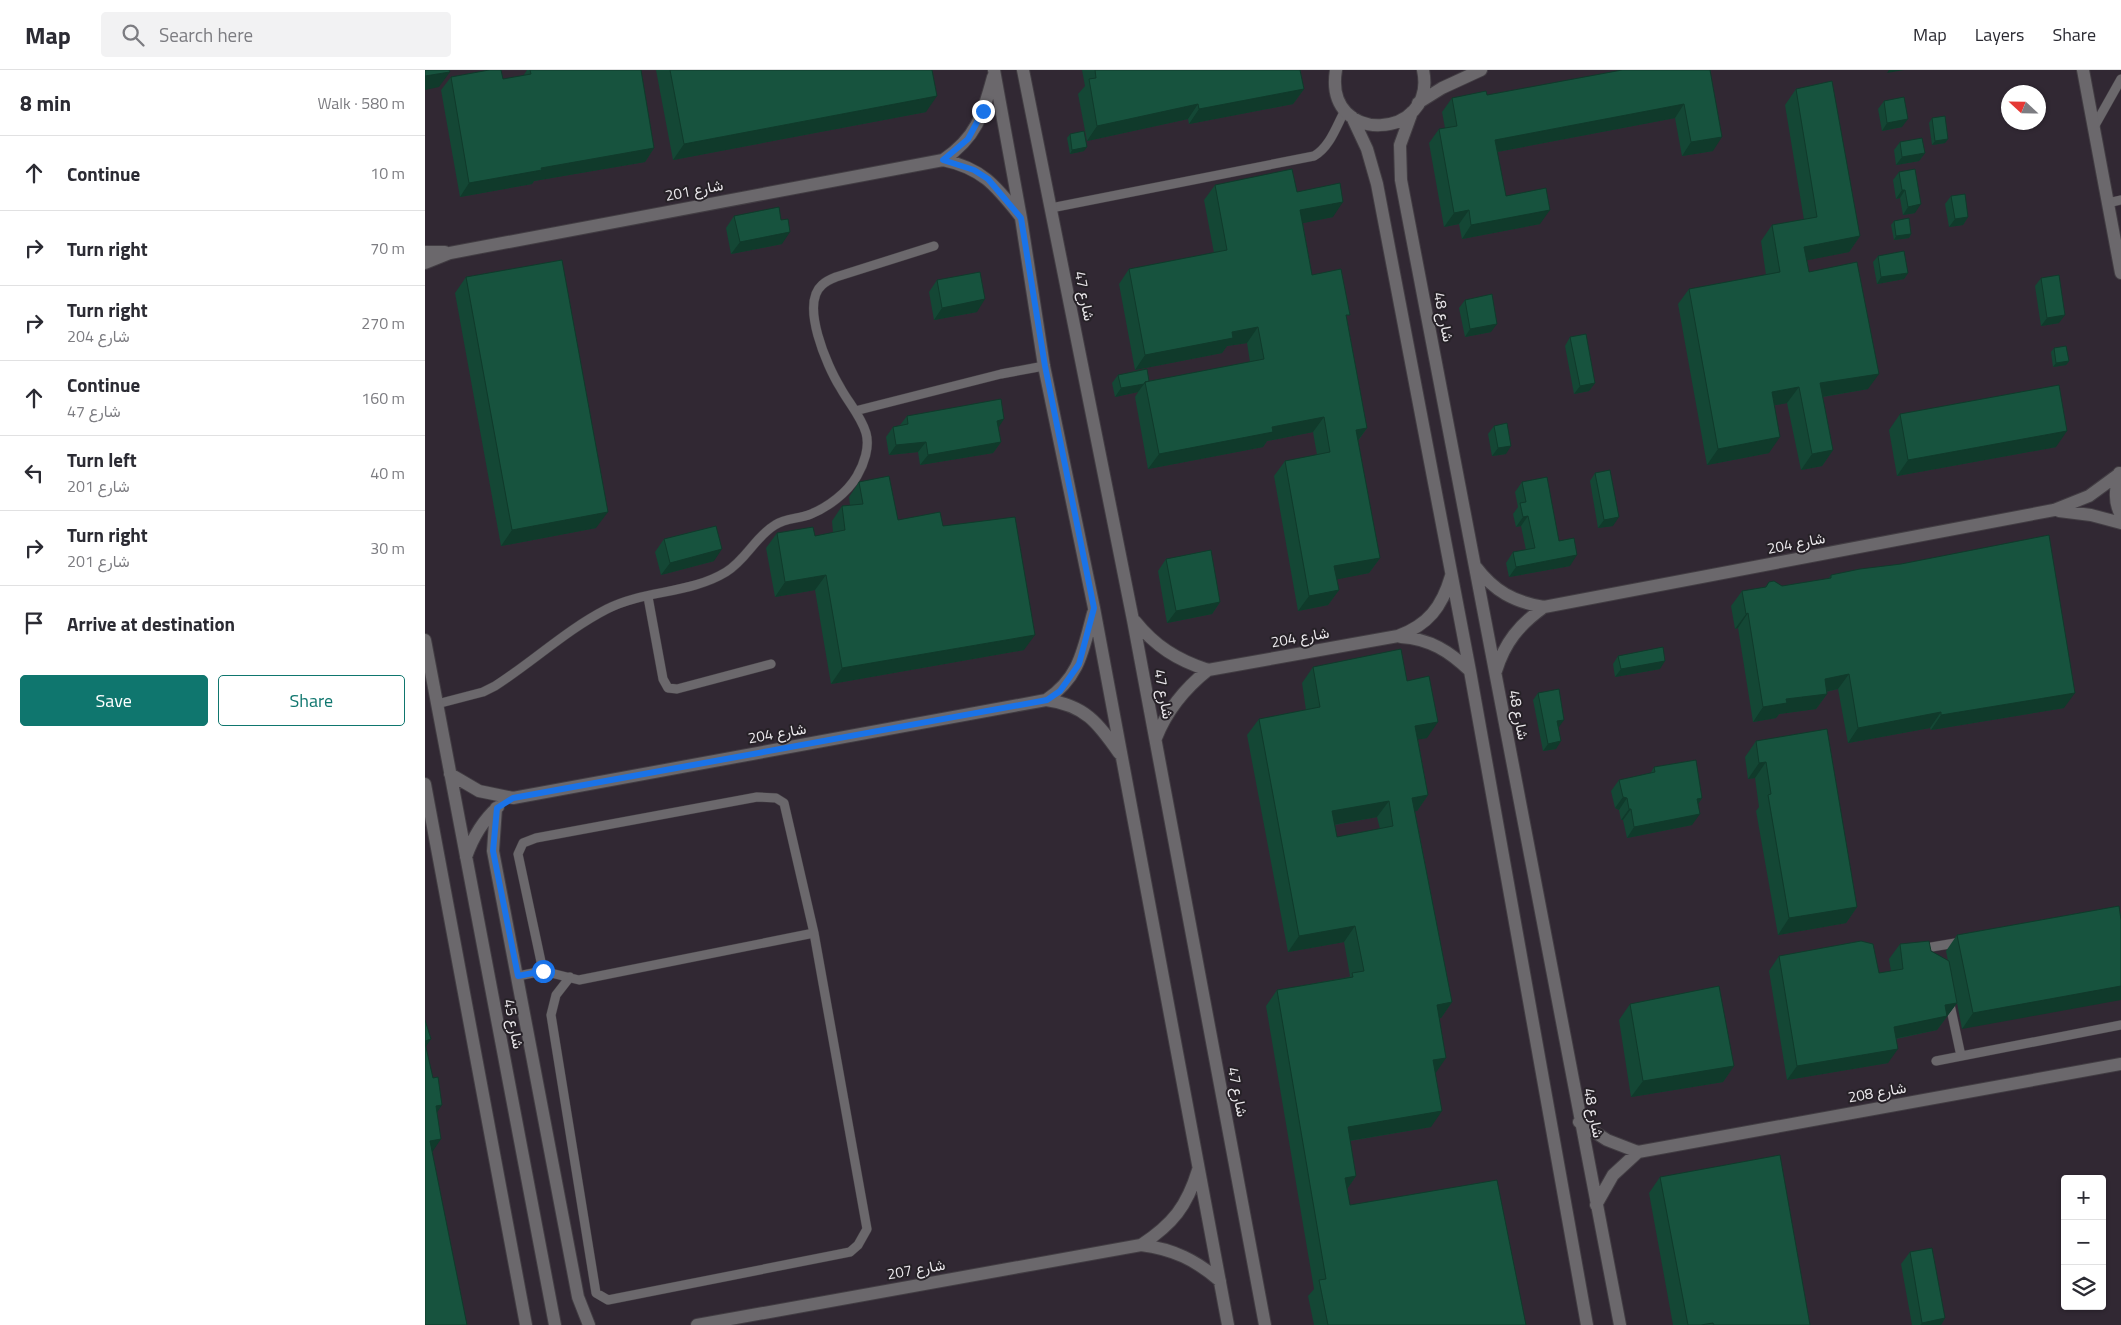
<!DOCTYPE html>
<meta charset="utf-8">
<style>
:root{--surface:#fff;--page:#f2f2f3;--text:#2b2b33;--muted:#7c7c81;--line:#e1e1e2;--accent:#0f766e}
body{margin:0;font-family:"Titillium Web",Vazirmatn,sans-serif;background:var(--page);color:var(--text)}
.controls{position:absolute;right:15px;bottom:15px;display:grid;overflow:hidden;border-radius:5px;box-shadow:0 1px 4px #0004}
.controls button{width:45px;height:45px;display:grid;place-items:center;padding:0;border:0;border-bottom:1px solid var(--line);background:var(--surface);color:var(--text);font:25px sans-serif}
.compass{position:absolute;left:1576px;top:15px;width:45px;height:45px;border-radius:50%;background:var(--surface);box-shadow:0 1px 4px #0004;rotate:292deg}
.stop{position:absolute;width:15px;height:15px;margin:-11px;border:4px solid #1a73e8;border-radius:50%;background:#fff}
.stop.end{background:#1a73e8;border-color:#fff;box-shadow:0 1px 5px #0008}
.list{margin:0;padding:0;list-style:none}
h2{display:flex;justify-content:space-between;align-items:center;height:65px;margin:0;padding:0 20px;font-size:21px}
h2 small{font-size:16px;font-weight:400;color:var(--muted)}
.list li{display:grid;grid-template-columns:32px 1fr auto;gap:15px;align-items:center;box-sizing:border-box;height:75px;padding:0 20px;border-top:1px solid var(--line)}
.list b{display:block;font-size:19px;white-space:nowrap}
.list p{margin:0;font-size:16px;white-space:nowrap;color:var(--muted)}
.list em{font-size:16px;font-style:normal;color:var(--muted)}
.actions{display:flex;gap:10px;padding:15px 20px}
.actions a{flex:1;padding:11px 0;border:1px solid var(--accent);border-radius:5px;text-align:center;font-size:18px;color:var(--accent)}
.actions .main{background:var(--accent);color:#fff}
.icon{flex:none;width:28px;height:28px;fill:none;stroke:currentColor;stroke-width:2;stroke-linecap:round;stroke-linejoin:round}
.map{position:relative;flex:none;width:1696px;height:1255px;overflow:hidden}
header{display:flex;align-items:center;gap:30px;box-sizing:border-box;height:70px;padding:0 25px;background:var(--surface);border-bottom:1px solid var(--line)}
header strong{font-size:24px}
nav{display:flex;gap:28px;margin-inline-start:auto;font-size:18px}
.search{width:350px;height:45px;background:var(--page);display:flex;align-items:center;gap:12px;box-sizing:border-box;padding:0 18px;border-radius:5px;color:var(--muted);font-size:19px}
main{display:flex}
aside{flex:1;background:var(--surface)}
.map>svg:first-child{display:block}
</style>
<header>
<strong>Map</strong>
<div class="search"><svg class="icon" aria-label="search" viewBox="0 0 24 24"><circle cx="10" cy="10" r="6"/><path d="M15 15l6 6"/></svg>Search here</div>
<nav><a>Map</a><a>Layers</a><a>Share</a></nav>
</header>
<main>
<aside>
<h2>8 min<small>Walk · 580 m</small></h2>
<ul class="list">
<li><svg class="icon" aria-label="ahead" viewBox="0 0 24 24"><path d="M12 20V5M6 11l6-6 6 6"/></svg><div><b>Continue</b></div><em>10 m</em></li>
<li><svg class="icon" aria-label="right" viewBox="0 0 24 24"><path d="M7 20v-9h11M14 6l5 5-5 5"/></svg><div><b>Turn right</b></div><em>70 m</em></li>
<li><svg class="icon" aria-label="right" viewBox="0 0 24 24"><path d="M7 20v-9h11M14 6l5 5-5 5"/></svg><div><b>Turn right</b><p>شارع 204</p></div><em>270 m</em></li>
<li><svg class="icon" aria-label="ahead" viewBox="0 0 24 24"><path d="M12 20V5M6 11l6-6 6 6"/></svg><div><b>Continue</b><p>شارع 47</p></div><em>160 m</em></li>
<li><svg class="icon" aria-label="left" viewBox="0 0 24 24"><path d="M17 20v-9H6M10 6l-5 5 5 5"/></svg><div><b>Turn left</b><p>شارع 201</p></div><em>40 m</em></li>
<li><svg class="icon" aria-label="right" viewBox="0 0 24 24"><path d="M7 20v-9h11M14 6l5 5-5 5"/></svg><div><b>Turn right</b><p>شارع 201</p></div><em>30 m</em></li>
<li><svg class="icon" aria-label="arrive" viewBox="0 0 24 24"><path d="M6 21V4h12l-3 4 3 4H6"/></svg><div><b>Arrive at destination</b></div></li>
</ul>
<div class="actions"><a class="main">Save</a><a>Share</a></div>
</aside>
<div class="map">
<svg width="1696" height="1255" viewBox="0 0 1696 1255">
<rect width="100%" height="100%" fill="#262127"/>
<path fill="#312833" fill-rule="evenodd" d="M0,0h1696v1255h-1696zM1584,22h30v30h-30zM1640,1109h37v127h-37z"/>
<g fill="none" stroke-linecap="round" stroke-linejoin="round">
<defs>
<path id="service" d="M1669,57l27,-48
M1683,133l13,-3
M626,138l263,-52c16,-9 23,-31 31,-46
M430,341l146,-37 43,-8
M223,527l15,82 5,9 9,1 94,-25
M12,634l46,-12 12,-6c39,-25 71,-56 112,-77 37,-19 83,-15 119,-37 20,-12 29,-35 49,-47 11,-7 24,-6 36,-11 17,-7 36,-21 46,-38 7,-12 13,-29 9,-43 -5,-17 -18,-31 -26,-46 -13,-21 -40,-83 -18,-102 4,-4 9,-6 14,-8l98,-31
M1495,879l41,-7
M118,901l-25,-117 5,-11 13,-5 221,-41 19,1 8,5 30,130
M93,906l25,-5 36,9 235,-47 53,296 -9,16 -8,7 -242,48 -12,-7 -45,-278 5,-20 14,-18
M1524,930l12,56
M1511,991l185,-36"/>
<path id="minor" d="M569,0l27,148 23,148 50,242 134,717
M598,0l110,550 132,705
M911,0c-13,77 102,70 87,0
M1658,0l38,203
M993,33l24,-15 39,-18
M987,42l-12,33 1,35 219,1145
M927,47l15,32 10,35 93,487 117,654
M518,90c34,-23 40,-46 50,-83
M0,182h20
M0,193l25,-10 493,-93c39,8 53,26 77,56
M1694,403c-3,15 -6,28 2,42
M1634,441l32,4 30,8
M1051,497c18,24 38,35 68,40l510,-97 35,-14 30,-22
M710,551c20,25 42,39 73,49l190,-34c30,-11 44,-29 53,-60
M976,567c29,2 48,14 69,34
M0,570l130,685
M1071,601c9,-29 23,-46 48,-64
M621,630c34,-23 37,-50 47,-87
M731,668c11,-28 28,-49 52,-68
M25,704l29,17 34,7 533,-98c39,5 52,23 73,53
M0,714l101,541
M71,738l-3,43 85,446 11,28
M41,787c7,-20 16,-36 32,-50
M1154,1052l28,18 31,12 483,-88
M1171,1135l17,-30 25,-23
M716,1175c32,-21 46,-39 57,-75
M272,1255l444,-80c32,4 55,15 79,36"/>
</defs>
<use href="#service" stroke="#423d43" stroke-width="10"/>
<use href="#minor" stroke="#423d43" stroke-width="14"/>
<use href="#service" stroke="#6b686c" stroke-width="9"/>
<use href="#minor" stroke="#6b686c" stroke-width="12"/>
</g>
<path fill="#144735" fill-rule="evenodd" d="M102,0h114l13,78 -9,14 -111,19 -2,3 -72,13 -19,-107 10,-13 52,2 20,-3z
M231,0h276l-6,42 -253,48z
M657,0h218l4,19 -11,15 -104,20 -1,-5 -101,22 -9,-47 7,-8z
M1285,0l3,81 -31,5 -7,-38 -178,34 9,44 34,28 -78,15 -3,-15 -15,3 -15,-84 10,-14 6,-1 -3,-16 10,-14 35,-3z
M1371,19l64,147 -11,16 -42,8 2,12 59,117 -45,8 10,53 -11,16 -21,4 -14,-67 -12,2 -6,48 -62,12 -29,-161 11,-15 77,-14 -5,-34 11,-16 32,-5 -19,-115z
M1459,31l18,26 -20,4 -4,-22z
M1507,48l16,21 -3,4 -13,2 -3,-22z
M645,64l14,17 -14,3 -3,-16z
M1475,72l25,11 -6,8 -23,4 -2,-15z
M1474,102l16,41 -12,2 -3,-17 -4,1 -3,-19z
M790,115l82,7 36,25 -30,6 9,52 35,44 20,109 -9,13 22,117 -11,15 -32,6 2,11 -11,15 -30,6 -24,-135 11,-15 32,-6 -4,-23 -46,9 -4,6 -115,22 -13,-72 3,-5 -23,5 -3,-14 6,-8 31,6 101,-19 -3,-19 -20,3 -5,7 -87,17 -16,-86 10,-15 85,-16 -10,-53z
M1526,126l17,21 -5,8 -14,2 -4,-23z
M309,146l48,28 -51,10 -5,-26z
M1469,151l17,13 -2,4 -15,2 -3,-15z
M1453,186l30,17 -4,6 -27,5 -4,-22z
M41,207l130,251 -95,18 -46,-253z
M1616,208l18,45 -18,3 -6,-40z
M512,210l40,32 -43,8 -5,-28z
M1040,230l26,32 -26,5 -6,-29z
M1145,267l25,46 -6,8 -15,3 -9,-48z
M1629,278l15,13 -3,4 -13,2 -2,-15z
M1475,344l156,33 -159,29 -8,-46z
M482,346l91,12 3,14 -8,11 -73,12 -2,-13 -29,3 -3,-18 7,-10 7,-2z
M1069,356l12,28 -14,2 -4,-22z
M1170,403l18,53 -15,2 -8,-47z
M434,412l39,38 45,6 81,124 -193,34 -16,-94 -40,7 -9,-49 11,-15 38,3 18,-3 -1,-12 10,-15 8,-1 -1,-8z
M1097,412l37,59 11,25 -61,11 -3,-14 7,-11 13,-2 -5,-24 -5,1 -3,-13 5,-7 -3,-15z
M239,469l50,22 -53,14 -6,-23z
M741,489l54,43 -8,12 -45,9 -9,-52z
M1406,505l233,133 -133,22 -1,-2 -82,15 -10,-54 -12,3 1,2 -11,15 -37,5 -3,4 -23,4 -15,-94 -3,1 -4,-23 11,-15 23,-4 4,-5 13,4 46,-7z
M1193,586l42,13 -45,8 -2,-13z
M888,597l94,14 20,57 -9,1 10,56 -11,16h-2l37,191 -11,16h-1l-9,109 -81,14 6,35 -9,13 3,16 176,120h-212l-6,-29 6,-7 -48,-283 11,-16 72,-13 1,-1 -6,-34 -56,10 -41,-217 12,-16 47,-9 -4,-27zM952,747l3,12 -43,8 -2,-12z
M1113,623l21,34 -3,22 -13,2 -10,-51z
M1331,671l101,166 -11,16 -68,12 -22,-124 3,-4 -4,-29 -7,1 -3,-22z
M1229,697l48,31 -4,6 -6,21 -65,13 -4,-18h-2l-2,-10 -4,-2 -4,-17 8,-11 31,-6z
M1694,836l-157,123 -5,-26 -20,27 -41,9 -8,24 -101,17 -18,-109 10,-15 100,17 12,-2 -2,-12 11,-15 31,7 17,10 -2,-10 11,-16z
M1205,934l104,62 -11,16 -92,15 -12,-77z
M1235,1107l150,148h-137l-24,-132z
M1485,1182l35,66 -4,7h-29l-11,-61z"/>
<path fill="#103a2b" d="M1464,0h15l-17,3z
M25,2l-11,15 -14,3v-14z
M879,19l-11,15 -104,20 10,-15z
M512,26l-11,16 -253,48 11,-16z
M773,34l-10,15 -101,22 10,-15z
M1259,34l-9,14 -189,36 9,-14z
M1483,49l-6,8 -20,4 5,-8z
M1297,67l-9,14 -31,5 9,-14z
M1523,69l-3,4 -13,2 3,-4z
M662,77l-3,4 -14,3 2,-4z
M229,78l-9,14 -111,19 -2,3 -72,13 9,-14 72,-15z
M1500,83l-6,8 -23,4 6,-8z
M1477,120h3l-5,8 -4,1z
M918,132l-10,15 -44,9 11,-16z
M1496,134l-6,9 -12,2 5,-8z
M1044,140l-10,14 -15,3 10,-14z
M1125,140l-10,14 -78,15 9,-14z
M1543,147l-5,8 -14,2 6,-8z
M365,162l-8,12 -51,10 9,-12z
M1486,164l-2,4 -15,2 2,-4z
M1435,166l-11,16 -56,11 11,-16z
M1483,203l-4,6 -27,5 4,-7z
M560,229l-8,13 -43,8 8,-12z
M1640,245l-6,8 -18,3 6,-8z
M1072,254l-6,8 -26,5 5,-8z
M833,257l-11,16 -20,3 -5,7 -87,17 10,-15 87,-23z
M1644,291l-3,4 -13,2 3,-4z
M1454,304l-11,15 -59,10 11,-16z
M1170,313l-6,8 -15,3 6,-8z
M719,314l-6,8 -23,5 6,-9z
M1374,317l-12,16 -26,5 11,-16z
M899,347l-11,15 -46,9 -4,6 -115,22 11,-15 113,-27z
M579,349l-7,11v-9z
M942,358l-11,15v-13z
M1642,361l-11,16 -159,29 11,-16z
M1355,367l-11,16 -62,12 11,-16z
M501,372l-8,10 -29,3 7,-10z
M576,372l-8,11 -73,12 8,-10z
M1086,376l-5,8 -14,2 6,-8z
M1408,380l-11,16 -21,4 11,-16z
M183,442l-12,16 -95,18 11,-16z
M1103,446l-7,10 -5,1 7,-10z
M1194,447l-6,9 -15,2 6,-8z
M297,479l-8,12 -53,14 9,-12z
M1152,485l-7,11 -61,11 7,-10z
M955,488l-11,15 -45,9 10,-16z
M401,505l-11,15 -40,7 10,-15z
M914,520l-11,15 -30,6 11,-15z
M795,532l-8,12 -45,9 9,-12z
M1323,543l-10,15 -3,1 11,-15z
M610,565l-11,15 -193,34 11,-16z
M1240,591l-5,8 -45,8 6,-8z
M1424,604l-11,15 -24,5 11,-15z
M1650,623l-11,15 -133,22 10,-15z
M1402,624l-11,15 -37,5 -3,4 -23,4 10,-15 23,-8z
M1516,642l-11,16 -82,15 10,-15z
M1139,650l-5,7 -7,1 5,-7z
M1013,652l-11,16 -23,4 11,-16z
M1136,671l-5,8 -13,2 5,-7z
M1341,692l-11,16 -7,1 11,-16z
M1003,725l-11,16 -16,3 11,-16z
M1198,727l4,1 -8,12 -4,-2z
M1277,728l-7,11 2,-10z
M964,731l-12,16 -56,10 11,-16z
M1204,739h2l-8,11h-2z
M1275,744l-8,11 -65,13 7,-11z
M1432,837l-11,16 -68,12 11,-17z
M930,856l-11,16 -56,10 11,-16z
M1696,916v14l-159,29 11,-16z
M1027,932l-11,16 -15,3 11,-16z
M1532,933l-20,27 -54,11 11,-14 51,-22z
M6,969l-6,9v-7z
M1473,979l-10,14 -101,17 10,-14z
M1021,988l-11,16 -2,-14z
M1309,996l-11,16 -92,15 12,-16z
M17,1035l-10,15 4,-14z
M1017,1041l-11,16 -95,16 12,-16z
M16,1069l-10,15 -1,-13z
M931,1106l-11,16v-14z
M1520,1248l-4,7h-21l2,-2z"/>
<path fill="#17533e" stroke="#103a2b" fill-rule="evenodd" d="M0,0h24l1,2 -25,4z
M64,0h12l2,9 28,-5 -1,-4h111l13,78 -113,20 1,2 -73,13 -18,-106z
M245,0h262l5,26 -253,48z
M670,0h205l4,19 -105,20 -1,-5 -101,22 -8,-47 7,-1z
M1197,0h88l12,67 -31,5 -7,-38 -189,36 11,56 40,-8 4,22 -79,15 -2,-15 -15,3 -15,-84 18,-3 -5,-28 34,-7 1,4z
M1407,11l28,155 -56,11 5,25 48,-10 22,112 -59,9 13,67 -21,4 -13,-67 -27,5 8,45 -62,12 -29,-160 91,-17 -8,-47 45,-8 -21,-128z
M1479,27l4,22 -21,4 -3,-22z
M1520,46l3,23 -13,2 -3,-23z
M659,61l3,16 -15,3 -2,-16z
M1497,68l3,15 -23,4 -2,-15z
M867,99l5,23 43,-9 3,19 -43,8 12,65 29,-6 9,46h-4l21,113 -11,2 24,128 -46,8 5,24 -30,6 -24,-135 45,-9 -6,-35 -52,10 1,5 -114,22 -14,-72 119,-23 -6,-32 -26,5 1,6 -88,17 -16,-86 98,-19 -12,-65z
M1490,99l6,35 -13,3 -3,-17h-3l-3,-18z
M1540,124l3,23 -13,2 -4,-23z
M354,137l2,13 7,-1 2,13 -50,10 -6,-26z
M1484,148l2,16 -15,2 -2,-15z
M1479,181l4,22 -27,4 -3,-21z
M137,190l46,252 -96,18 -46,-253z
M555,202l5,27 -43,9 -5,-28z
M1634,205l6,40 -18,3 -6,-40z
M1067,224l5,30 -27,5 -5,-29z
M1161,264l9,49 -15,3 -10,-49z
M1641,276l3,15 -13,2 -2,-15z
M722,299l2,12 -4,1 -1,2 -23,4 -3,-13z
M1634,315l8,46 -159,29 -8,-46z
M576,329l3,20 -7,2 4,21 -73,13 -2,-13 -30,3 -3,-18 15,-3 -1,-8z
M1082,353l4,23 -13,2 -4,-22z
M1185,400l9,47 -15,3 -9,-47z
M464,406l9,44 42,-8 3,14 72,-9 20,118 -193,33 -16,-93 -41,7 -8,-49 36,-6 2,9 30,-6 -3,-24 21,-2 -4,-22z
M1122,407l12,64 15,-3 3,17 -61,12 -3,-15 22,-4 -7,-32 -5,1 -3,-14 6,-1 -4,-20z
M291,456l6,23 -52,14 -6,-24z
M1624,465l26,158 -134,22v-3l-83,16 -9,-54 -24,5 2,15 -41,5 1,4 -24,4 -15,-94 -2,1 -4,-23 24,-4 3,-5 5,-1 8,5 49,-8v-3l29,-6 41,-5z
M786,480l9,52 -44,9 -10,-52z
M1238,577l2,14 -44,8 -3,-13z
M976,579l6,32 22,-5 9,46 -23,4 13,69 -16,3 40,204 -15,3 9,53 -13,2 9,51 -94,16 8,49 -11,2 5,27 147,-25 29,145h-198l-9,-45 7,-1 -49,-289 76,-13 -1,-4 12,-2 -9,-45 -56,10 -40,-217 61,-12 -7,-40zM964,731l4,25 -56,11 -5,-26z
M1134,619l5,31 -7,1 4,20 -13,3 -10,-51z
M1402,659l30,178 -68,11 -21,-123 3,-1 -5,-32 -7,1 -3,-22z
M1271,690l6,38 -5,1 3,15 -66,13 -3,-18h-2l-2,-11 -4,-1 -4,-17 36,-8 -1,-5z
M1694,836l2,14v66l-148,27 -16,-78z
M1436,871l12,3 6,29 24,-4 -3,-25 29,-3 2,10 18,10 8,42 -12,2 2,11 -53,11 4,22 -101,17 -18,-110z
M1294,916l15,80 -91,15 -13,-77z
M0,950l6,19 -6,2z
M0,973l8,35 5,-1 4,28 -6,1 5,33 -11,2 37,184h-42z
M1355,1085l30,170h-96l-1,-2 -12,2h-13l-28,-148z
M1507,1178l13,70 -23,5 -12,-71z"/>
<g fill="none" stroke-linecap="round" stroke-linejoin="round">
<path stroke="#1a73e8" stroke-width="6" d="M118,901l-25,5 -25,-125 4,-43 16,-10 534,-98 13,-9 19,-27 15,-56 -49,-242 -24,-148 -33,-39 -14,-9 -31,-10 25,-21 15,-28"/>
</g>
<g text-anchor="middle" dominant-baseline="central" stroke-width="4" stroke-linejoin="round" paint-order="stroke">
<g font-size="15" fill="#ebe8ec" stroke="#262127">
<text transform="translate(269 120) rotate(-11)">شارع 201</text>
<text transform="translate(660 226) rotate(79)">شارع 47</text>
<text transform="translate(1019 247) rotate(79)">شارع 48</text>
<text transform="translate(1371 473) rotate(-11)">شارع 204</text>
<text transform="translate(875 567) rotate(-10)">شارع 204</text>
<text transform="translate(739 624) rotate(80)">شارع 47</text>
<text transform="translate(1094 645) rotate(79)">شارع 48</text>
<text transform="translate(352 663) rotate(-10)">شارع 204</text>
<text transform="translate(89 954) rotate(79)">شارع 45</text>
<text transform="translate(813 1022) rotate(79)">شارع 47</text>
<text transform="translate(1452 1022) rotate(-10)">شارع 208</text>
<text transform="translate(1169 1043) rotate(79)">شارع 48</text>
<text transform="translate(491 1199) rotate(-10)">شارع 207</text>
</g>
</g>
</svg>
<div class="controls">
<button>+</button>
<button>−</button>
<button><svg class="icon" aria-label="layers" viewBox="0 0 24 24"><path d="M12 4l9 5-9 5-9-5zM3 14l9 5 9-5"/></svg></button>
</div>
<svg class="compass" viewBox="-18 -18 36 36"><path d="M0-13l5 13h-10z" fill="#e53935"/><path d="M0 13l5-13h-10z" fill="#7c7c81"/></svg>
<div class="stop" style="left:118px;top:901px"></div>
<div class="stop end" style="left:558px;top:41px"></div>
</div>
</main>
